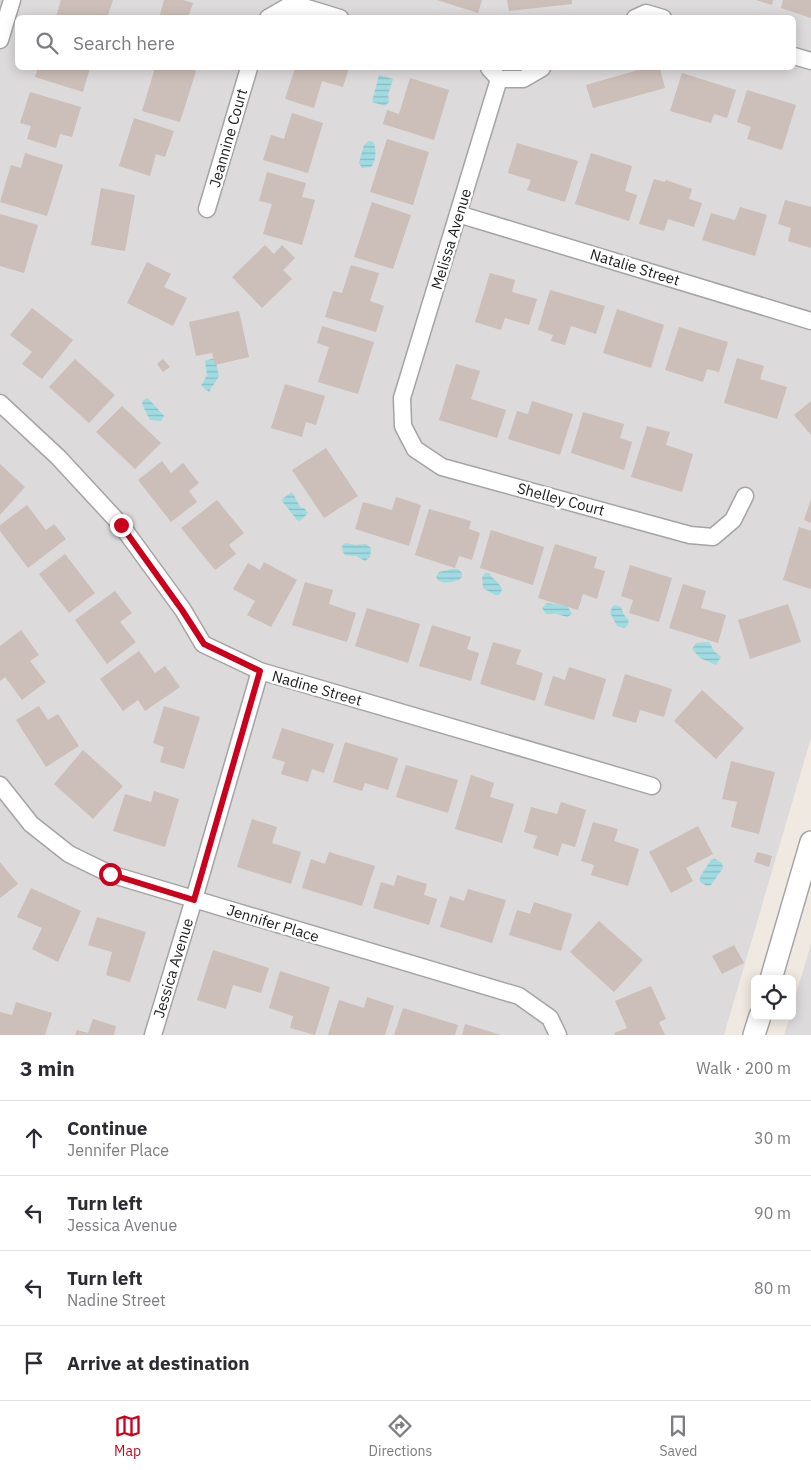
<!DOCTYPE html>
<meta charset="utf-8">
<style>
:root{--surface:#fff;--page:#f7f7f7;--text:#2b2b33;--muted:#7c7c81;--line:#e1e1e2;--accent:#cb001c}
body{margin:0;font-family:"IBM Plex Sans",sans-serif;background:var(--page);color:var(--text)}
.controls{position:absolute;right:15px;bottom:15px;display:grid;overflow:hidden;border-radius:8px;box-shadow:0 2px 12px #0003}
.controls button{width:45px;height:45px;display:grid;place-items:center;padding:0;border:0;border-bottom:1px solid var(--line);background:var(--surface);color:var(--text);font:25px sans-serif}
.stop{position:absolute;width:15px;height:15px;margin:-11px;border:4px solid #cb001c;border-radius:50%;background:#fff}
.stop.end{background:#cb001c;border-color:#fff;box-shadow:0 1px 5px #0008}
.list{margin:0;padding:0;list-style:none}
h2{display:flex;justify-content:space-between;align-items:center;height:65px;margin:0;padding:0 20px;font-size:21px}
h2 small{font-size:16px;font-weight:400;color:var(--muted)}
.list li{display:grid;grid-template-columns:32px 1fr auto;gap:15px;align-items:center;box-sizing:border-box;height:75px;padding:0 20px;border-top:1px solid var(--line)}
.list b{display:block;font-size:19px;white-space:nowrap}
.list p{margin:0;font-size:16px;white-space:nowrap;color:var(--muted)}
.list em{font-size:16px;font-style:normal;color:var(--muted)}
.icon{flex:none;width:28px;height:28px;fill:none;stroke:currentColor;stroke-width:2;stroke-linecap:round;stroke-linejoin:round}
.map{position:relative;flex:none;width:811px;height:1035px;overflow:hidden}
.search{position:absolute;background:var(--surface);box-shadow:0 2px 12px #0003;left:15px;right:15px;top:15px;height:55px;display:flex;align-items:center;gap:12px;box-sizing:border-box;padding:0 18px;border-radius:8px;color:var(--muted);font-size:19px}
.sheet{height:365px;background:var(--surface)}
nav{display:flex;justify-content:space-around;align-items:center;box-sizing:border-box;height:70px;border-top:1px solid var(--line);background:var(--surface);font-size:14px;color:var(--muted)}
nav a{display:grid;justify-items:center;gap:2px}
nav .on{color:var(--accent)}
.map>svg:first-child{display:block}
</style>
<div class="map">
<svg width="811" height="1035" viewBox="0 0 811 1035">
<defs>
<pattern id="water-rules" width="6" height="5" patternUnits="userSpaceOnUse" patternTransform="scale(1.25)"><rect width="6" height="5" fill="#9fdbe1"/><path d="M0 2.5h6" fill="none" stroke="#88bcc1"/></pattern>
</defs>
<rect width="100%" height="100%" fill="#f0e9e2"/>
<path fill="#dcdada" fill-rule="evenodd" d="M0,0h811v738l-87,297h-724zM18,18h776v50h-776z
M811,944v91h-27l6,-19h2v-8z"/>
<path fill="url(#water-rules)" d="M379,75l14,4 -5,16 1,7 -4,4 -13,-4z
M369,141l4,1c4,6 3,19 -2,25l-9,1 -3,-5 5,-18z
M215,358l4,18 -10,16 -8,-6 6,-11 -2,-14z
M148,398l16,18 -3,5 -11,-1 -8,-16 1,-4z
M292,492l9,16h3l4,5 -8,8 -3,-1 -15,-19v-2z
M346,543l9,2 11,-1 5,4 -1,9 -5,4 -9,-5 -11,-1 -2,-3 -1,-7z
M452,569h6l4,4v4l-3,3c-8,2 -18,6 -23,-3l3,-5z
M485,573h4c4,7 12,10 13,17l-3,5h-4l-12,-7 -1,-11z
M547,603l20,3 5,8 -5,3 -10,-3h-11l-4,-6z
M615,605l6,2 3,8 5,5 -2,6 -3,2 -7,-2 -7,-13 2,-6z
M709,642l5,9 7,6 -5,8 -16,-7 -8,-9 4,-6z
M715,859l7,4 1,5 -12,17 -4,1 -7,-4v-5l11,-17z"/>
<path fill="#ccbeb8" d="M61,0h52l-6,18h-49l-2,-1z
M164,0h19l10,3 -5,15h-29z
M437,0h45l-4,13z
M507,0h65v4l-63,7z
M756,0h17l-1,5z
M783,0h28v18l-30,-10z
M38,68h52l-7,24 -48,-15z
M155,68h31l10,3 -16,51 -38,-11z
M295,68h54l-6,19 -21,-6 -8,27 -29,-9z
M645,68h15l5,20 -72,20 -7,-23z
M682,73l54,17 -9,28 -13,-4 -3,9 -41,-12z
M410,78l39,12 -15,50 -51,-16 4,-14 12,4z
M747,90l49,15 -14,45 -35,-11 4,-12 -14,-5z
M30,92l51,15 -9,30 -12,-3 -4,14 -29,-9 4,-13 -11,-3z
M292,113l31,10 -15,50 -45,-13 8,-25 13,4z
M134,118l40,13 -9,26 -9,-3 -6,22 -31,-10z
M387,139l42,13 -16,53 -43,-13z
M517,143l61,18 -13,41 -38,-12 4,-10 -23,-7z
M25,153l38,12 -16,51 -47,-14 11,-37 10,3z
M591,153l41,13 -7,25 12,4 -8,26 -54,-17z
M267,172l39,11 -4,14 13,3 -13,45 -39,-11 9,-30 -13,-3z
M654,179l11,3 1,-2 26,9 -3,10 13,4 -8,24 -26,-8 -4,12 -25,-7z
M101,188l34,7 -10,56 -34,-6z
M785,200l26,7v41l-23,-7 3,-13 -13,-4z
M372,202l39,13 -18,54 -39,-12z
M740,207l27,8 -12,41 -53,-16 9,-27 24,7z
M0,214l38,11 -14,48 -24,-7z
M265,245l9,9 8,-9 13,13 -12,12 9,9 -30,29 -30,-31z
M147,262l24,12 -7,13 23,11 -14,28 -46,-23z
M351,265l28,8 -9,28 14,5 -8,26 -51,-15 8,-26 9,2z
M490,273l25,7 -3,12 25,7 -8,26 -24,-7 -4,12 -26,-8z
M550,290l55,16 -9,28 -25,-8 -6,19 -14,-4 2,-6 -15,-5z
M32,308l41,32 -31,39 -20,-15 10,-12 -22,-17z
M617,309l47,16 -13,43 -48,-15z
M239,311l10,46 -34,8 -3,-12 -16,3 -7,-34z
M322,326l52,16 -16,52 -40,-12 11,-35 -12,-4z
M679,327l49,15 -9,30 -12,-3 -4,13 -38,-12z
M737,358l27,8 -4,13 27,8 -10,32 -53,-16z
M75,359l40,36 -26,28 -40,-36z
M163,359l7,8 -7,5 -6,-8z
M456,364l24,7 -9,28 35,11 -9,28 -58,-18z
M285,384l40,12 -9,29 -10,-3 -4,15 -31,-9z
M532,401l41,13 -13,41 -52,-16 9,-28 11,3z
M811,401v34l-17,-20z
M122,406l39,37 -26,26 -39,-37z
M583,412l41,12 -4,14 12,4 -8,28 -53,-17z
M647,426l23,6 -4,13 27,9 -11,38 -51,-15z
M326,448l32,48 -34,22 -32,-48z
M162,461l9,12 12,-10 16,20 -10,8 8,11 -26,20 -33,-42z
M0,464l25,23 -25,28z
M396,497l25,8 -12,41 -54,-17 8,-27 29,8z
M811,499v24l-7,-3z
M217,500l27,33 -15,12 7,9 -21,16 -34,-42z
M27,505l19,25 8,-6 12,15 -38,29 -28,-37v-6z
M429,509l42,12 -2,8 11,4 -8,27 -13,-4 -4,12 -40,-13z
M799,527l12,4v58l-28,-9z
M491,530l53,17 -11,38 -53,-17z
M555,544l42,13 -3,11 11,3 -8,28 -14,-5 -5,16 -40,-12z
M65,554l30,39 -26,20 -30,-39z
M264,562l33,18 -26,47 -24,-12 8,-14 -22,-12 15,-26 12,7z
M630,565l42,13 -13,44 -30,-9 4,-13 -12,-4z
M305,582l28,8 -4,14 27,9 -9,29 -55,-17z
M683,584l23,7 -5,17 25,7 -8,28 -49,-15z
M115,591l17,22 -12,9 16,20 -29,22 -32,-44z
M788,604l13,38 -51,17 -12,-39z
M367,608l53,16 -12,39 -53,-17z
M432,625l39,12 -4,12 12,4 -8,28 -52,-15z
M21,630l18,25 -9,6 16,21 -24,18 -17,-23 -5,4v-35z
M493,642l28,8 -5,14 27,9 -8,28 -55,-17z
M139,651l16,22 10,-7 15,21 -35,24 -7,-11 -15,11 -23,-32z
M569,667l37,12 -12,41 -50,-15 9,-29 12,4z
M625,674l47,15 -8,28 -24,-7 -4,13 -24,-7z
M702,690l42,38 -28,31 -42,-38z
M39,706l9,14 10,-6 21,32 -33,21 -30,-47z
M164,706l36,11 -16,52 -24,-7 4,-15 -11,-4z
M282,728l52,16 -10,29 -12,-4 -4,13 -27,-8 4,-12 -13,-4z
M345,742l53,16 -10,32 -23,-7 -3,8 -29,-9z
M83,750l40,36 -30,33 -39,-35z
M731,761l44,11 -16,62 -28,-7 6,-25 -15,-3z
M406,765l52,15 -10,33 -52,-16z
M471,775l23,8 -4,14 24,7 -12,39 -47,-14z
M154,791l25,8 -14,48 -52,-16 12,-37 26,8z
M561,802l25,8 -11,37 -13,-4 -4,13 -25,-8 4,-12 -13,-4 7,-25 26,7z
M252,819l25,8 -5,16 29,9 -10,32 -54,-17z
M593,822l25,7 -4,12 25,8 -11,37 -37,-11 3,-10 -13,-4z
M698,826l15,28 -27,14 7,13 -22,12 -22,-41z
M329,852l46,14 -13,40 -60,-18 9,-29 14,5z
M757,852l15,4 -3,11 -15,-5z
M0,862l18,22 -18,14z
M397,875l30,9 -3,11 13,4 -8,26 -56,-17 8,-26 13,4z
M31,888l50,23 -23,51 -26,-13 10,-21 -25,-11z
M468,889l38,11 -14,43 -52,-16 10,-31 14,5z
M534,902l38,12 -11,37 -52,-16 8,-25 13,4z
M97,917l49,15 -16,50 -24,-7 6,-23 -24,-7z
M599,921l44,39 -29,32 -44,-40z
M734,945l10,18 -22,11 -10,-18z
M213,950l56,18 -8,25 -28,-8 -7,24 -29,-9z
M280,971l50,16 -15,48 -25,-7 3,-12 -24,-8z
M651,986l15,33 -7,3 6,13h-50l-1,-2 13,-5 -12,-27z
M367,997l27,9 -9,29h-57l11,-35 25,8z
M16,1002l36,11 -7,22h-45v-23l12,3z
M403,1008l55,17 -3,10h-61z
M93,1019l23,7 -2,9h-39l2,-5 11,3z
M465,1024l36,11h-39z"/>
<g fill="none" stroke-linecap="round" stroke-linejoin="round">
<defs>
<path id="minor" d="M268,18l19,-11 20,1 33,10
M635,18l11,-5 17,5
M0,40l12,-40
M794,56l17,5
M489,68l10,11
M499,79l-97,319 1,28 12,23 27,18 248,68 23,2 20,-17 12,-24
M499,79h24l19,-11
M207,209l42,-141
M458,214l353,107
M0,403l58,54 63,68 62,85 20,34 57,27 392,115
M0,785l31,39 38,30 41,20 409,122 31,22 8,17
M153,1035l41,-136 66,-228"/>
<path id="tertiary" d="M771,979l40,-137
M754,1035l6,-19"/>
</defs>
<use href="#minor" stroke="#a4a4a4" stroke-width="19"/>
<use href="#tertiary" stroke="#a4a4a4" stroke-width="24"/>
<use href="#minor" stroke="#fff" stroke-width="16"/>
<use href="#tertiary" stroke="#fff" stroke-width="21"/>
</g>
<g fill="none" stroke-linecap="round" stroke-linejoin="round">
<path stroke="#cb001c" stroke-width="6" d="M110,874l84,26 66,-229 -56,-27 -22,-34 -61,-85"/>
</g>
<g text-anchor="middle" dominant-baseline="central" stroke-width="5" stroke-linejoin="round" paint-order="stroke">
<g font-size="15" fill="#1d1d1d" stroke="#fff">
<text transform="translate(228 138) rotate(-74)">Jeannine Court</text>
<text transform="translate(451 239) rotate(-73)">Melissa Avenue</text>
<text transform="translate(635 267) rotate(17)">Natalie Street</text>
<text transform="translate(561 499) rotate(15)">Shelley Court</text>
<text transform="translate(317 688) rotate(16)">Nadine Street</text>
<text transform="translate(273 923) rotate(17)">Jennifer Place</text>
<text transform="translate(173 968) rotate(-73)">Jessica Avenue</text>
</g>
</g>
</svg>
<div class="controls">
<button><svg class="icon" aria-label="locate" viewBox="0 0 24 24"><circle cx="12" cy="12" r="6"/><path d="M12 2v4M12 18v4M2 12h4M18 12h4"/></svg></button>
</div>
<div class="stop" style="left:110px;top:874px"></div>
<div class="stop end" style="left:121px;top:525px"></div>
<div class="search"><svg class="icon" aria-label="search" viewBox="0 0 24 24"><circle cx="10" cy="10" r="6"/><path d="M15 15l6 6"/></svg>Search here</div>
</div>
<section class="sheet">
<h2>3 min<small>Walk · 200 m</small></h2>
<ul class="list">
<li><svg class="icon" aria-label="ahead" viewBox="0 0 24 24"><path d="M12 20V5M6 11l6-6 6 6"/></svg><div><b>Continue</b><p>Jennifer Place</p></div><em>30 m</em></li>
<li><svg class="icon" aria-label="left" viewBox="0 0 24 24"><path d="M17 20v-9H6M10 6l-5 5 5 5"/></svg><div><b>Turn left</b><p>Jessica Avenue</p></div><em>90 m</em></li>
<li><svg class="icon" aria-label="left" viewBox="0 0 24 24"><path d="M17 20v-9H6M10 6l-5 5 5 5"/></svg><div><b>Turn left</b><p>Nadine Street</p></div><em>80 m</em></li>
<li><svg class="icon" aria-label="arrive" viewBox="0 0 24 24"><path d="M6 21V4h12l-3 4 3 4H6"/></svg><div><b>Arrive at destination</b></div></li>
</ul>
</section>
<nav>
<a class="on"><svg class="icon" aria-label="map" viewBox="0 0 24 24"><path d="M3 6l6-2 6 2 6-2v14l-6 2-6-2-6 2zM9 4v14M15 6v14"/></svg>Map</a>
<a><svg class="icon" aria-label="directions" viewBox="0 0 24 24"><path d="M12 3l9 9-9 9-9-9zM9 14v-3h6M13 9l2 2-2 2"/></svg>Directions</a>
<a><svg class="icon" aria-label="saved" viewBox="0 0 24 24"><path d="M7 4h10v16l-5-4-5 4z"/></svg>Saved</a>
</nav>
